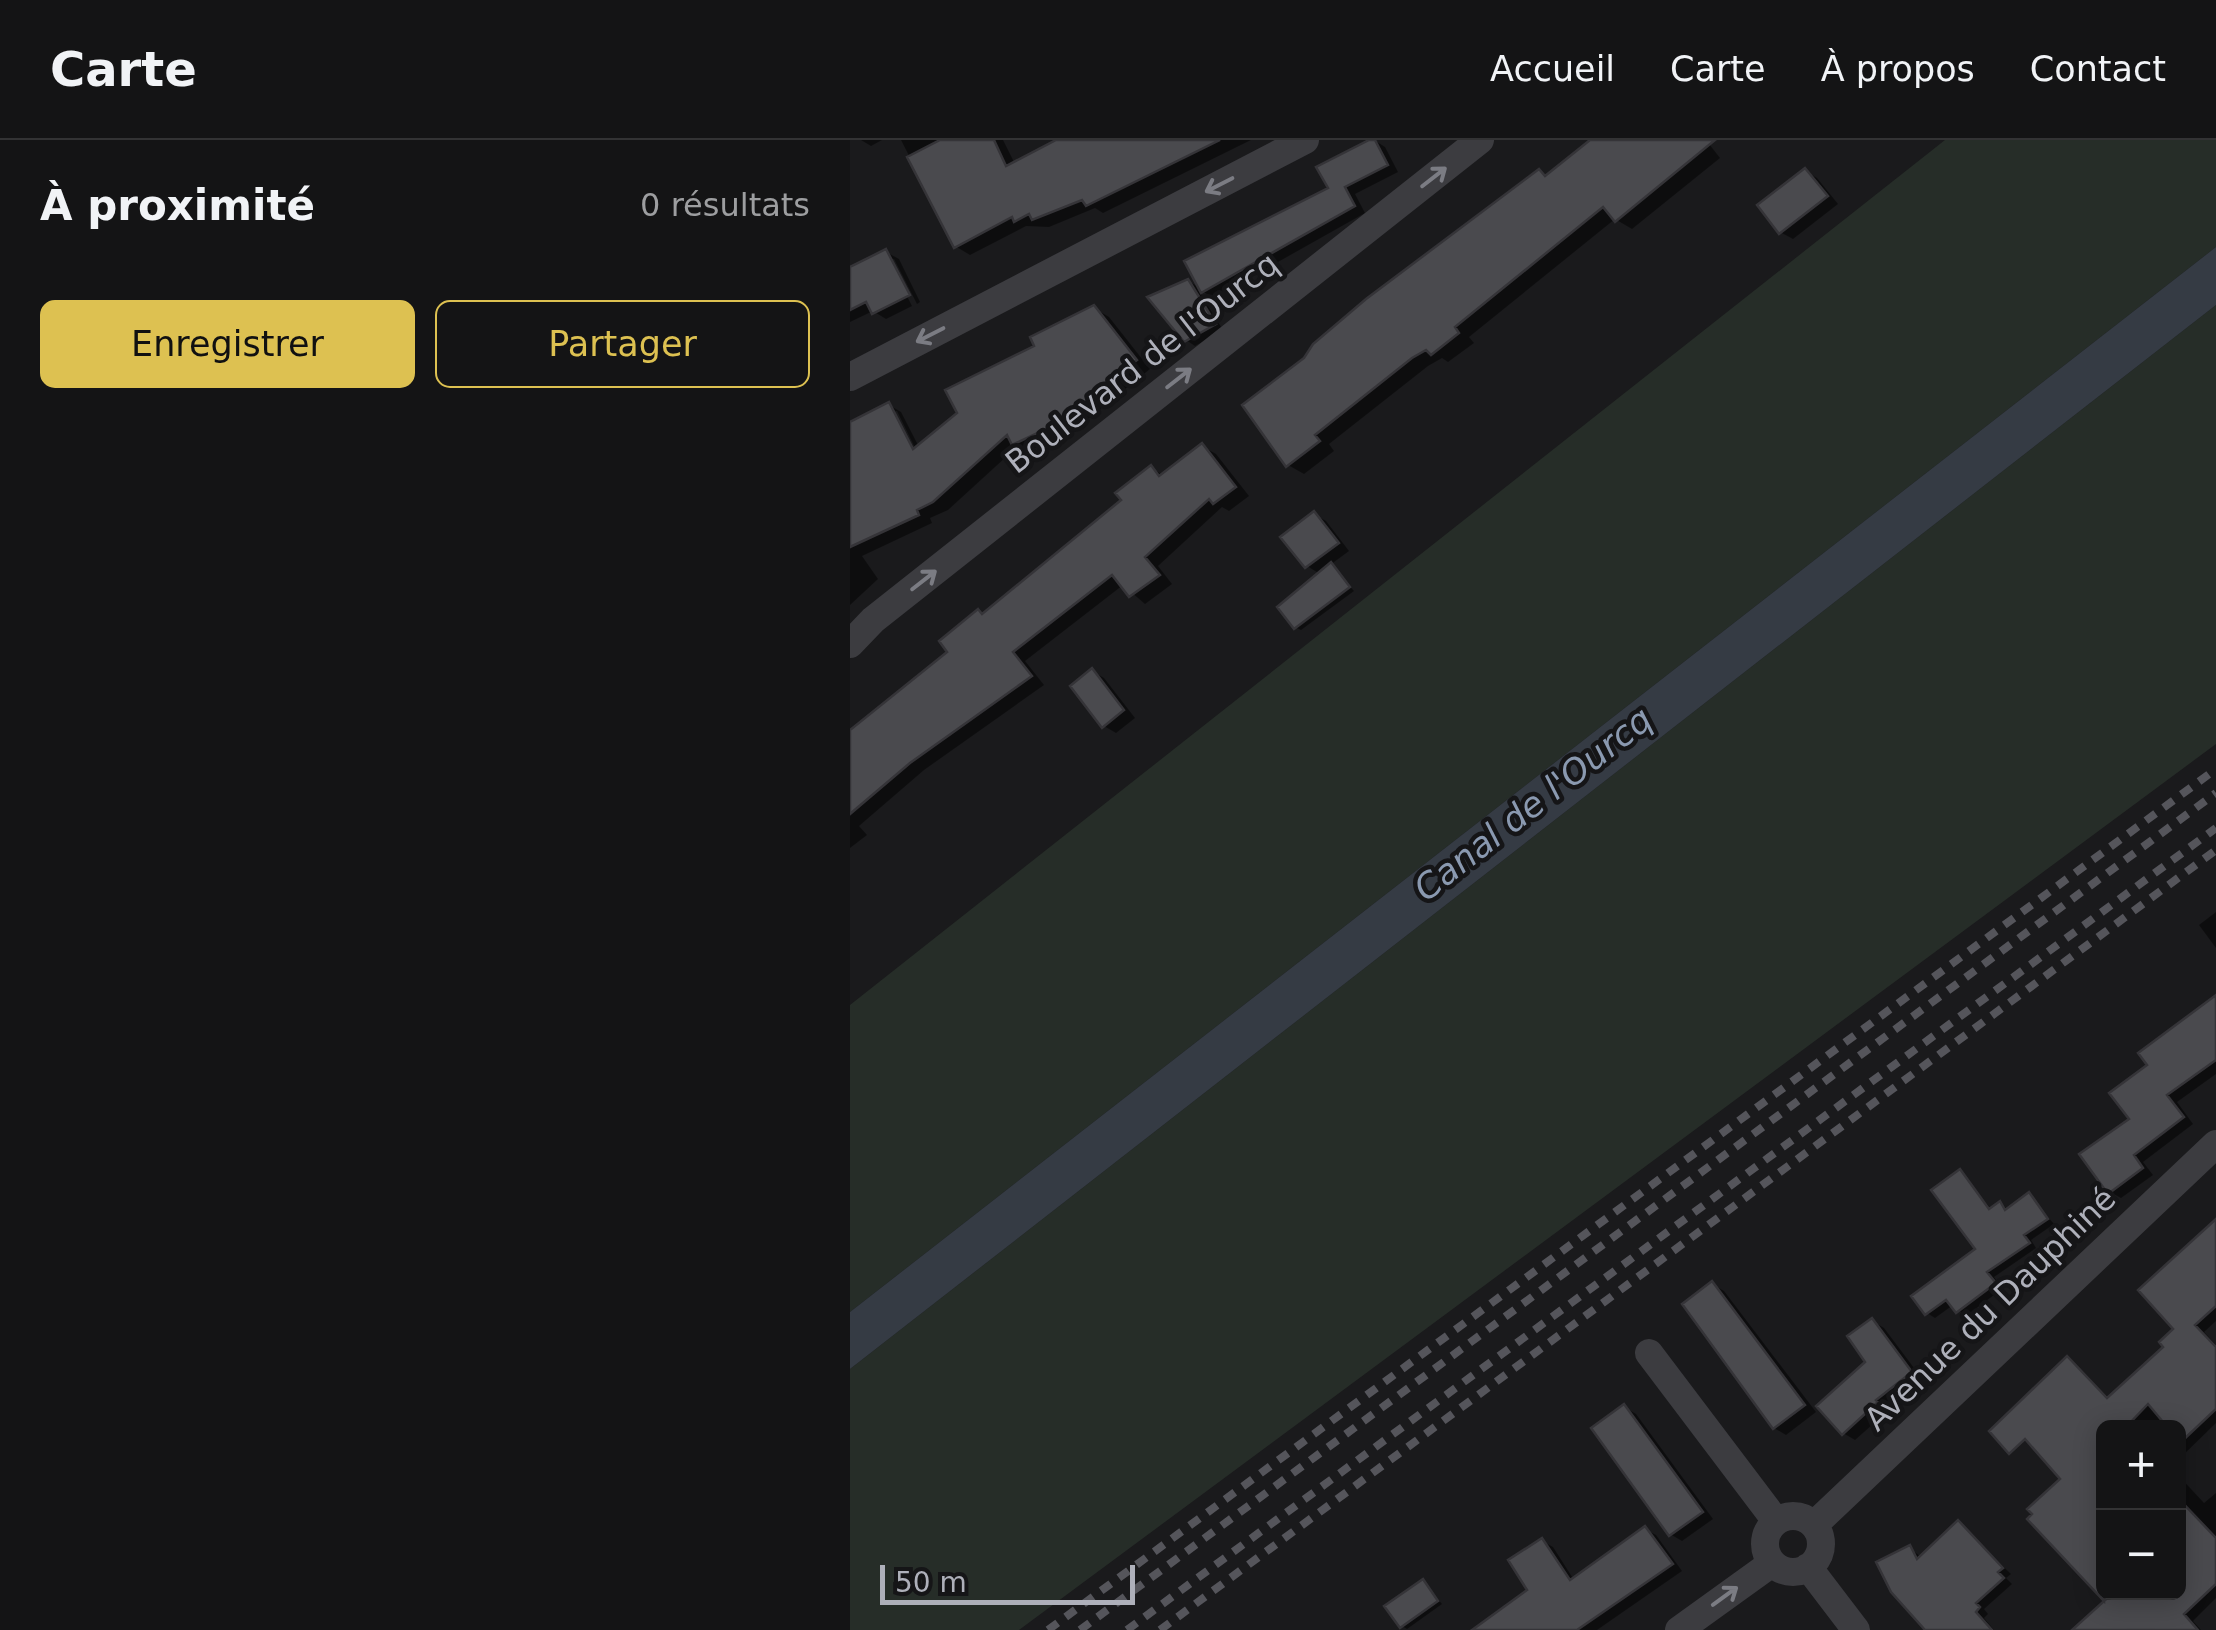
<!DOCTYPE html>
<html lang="fr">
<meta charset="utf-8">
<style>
:root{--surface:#141415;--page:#1d1d1e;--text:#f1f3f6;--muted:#9d9ea0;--line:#333334;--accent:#ddc151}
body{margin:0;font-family:"DejaVu Sans",sans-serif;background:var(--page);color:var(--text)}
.controls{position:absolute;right:30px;bottom:30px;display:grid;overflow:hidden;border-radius:15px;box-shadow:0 5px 25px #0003}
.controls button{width:90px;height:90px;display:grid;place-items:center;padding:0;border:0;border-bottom:2px solid var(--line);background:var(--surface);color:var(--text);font:50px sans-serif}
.scale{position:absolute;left:30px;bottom:25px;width:255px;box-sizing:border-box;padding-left:10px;border:5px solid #aeb0ba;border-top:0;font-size:28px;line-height:35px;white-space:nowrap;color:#aeb0ba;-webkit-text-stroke:8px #151517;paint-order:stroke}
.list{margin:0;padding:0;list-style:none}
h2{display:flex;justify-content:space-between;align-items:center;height:130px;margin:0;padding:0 40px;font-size:42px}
h2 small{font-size:32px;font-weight:400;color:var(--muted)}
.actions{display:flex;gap:20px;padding:30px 40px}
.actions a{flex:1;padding:22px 0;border:2px solid var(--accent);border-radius:15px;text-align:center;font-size:35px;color:var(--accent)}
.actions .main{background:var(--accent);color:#111}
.map{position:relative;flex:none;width:1366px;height:1490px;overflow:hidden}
header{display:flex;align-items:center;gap:60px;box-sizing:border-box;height:140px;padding:0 50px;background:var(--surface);border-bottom:2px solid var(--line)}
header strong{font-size:48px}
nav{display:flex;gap:55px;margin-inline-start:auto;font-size:35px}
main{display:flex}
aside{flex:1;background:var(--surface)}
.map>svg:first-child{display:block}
</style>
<header>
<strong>Carte</strong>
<nav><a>Accueil</a><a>Carte</a><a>À propos</a><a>Contact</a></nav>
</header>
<main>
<aside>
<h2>À proximité<small>0 résultats</small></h2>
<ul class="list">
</ul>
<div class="actions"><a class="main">Enregistrer</a><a>Partager</a></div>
</aside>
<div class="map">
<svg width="1366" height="1490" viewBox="0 0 1366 1490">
<rect width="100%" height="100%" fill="#1a1a1c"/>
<path fill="#262d28" d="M1095,0h271v107l-1366,1065v-307z
M1366,165v439l-1197,886h-169v-261z"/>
<path fill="#353b44" d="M1366,107v58l-1366,1064v-57z"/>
<path fill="#0007" d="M11,0h21l-11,6z
M51,0h102l12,24 47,-24h189l-148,73 -8,-5 -46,19 -23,-1 -56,29 -15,-9z
M524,0l11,7 13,25 -43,22 10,19 -151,85 -16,-9 25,41 -28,16 -9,-6 2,-59 14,8 129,-100z
M744,0h112l14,18 -88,71 -17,-10 -146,118 5,6 -26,19 -6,-4 -14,8 -99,78 5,7 -30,23 -16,-9 252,-293 8,4z
M955,31l12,7 21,26 -45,35 -13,-7z
M36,112l13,7 21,43 -3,2 -23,-45h-6l24,47 -26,13 -13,-8 -23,11v-52z
M244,168l15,9 41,52 -76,61 -46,21 -10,-5 -70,64 -18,8 2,5 -70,33 16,23 -28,26v-94l66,-61 -19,-39 -47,13 39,-19 12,7 18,35 119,-99z
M352,306l14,8 33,42 -20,15 -7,-4 -64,59 14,18 -27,20 -22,-19 -98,76 19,24 -120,85 -65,56 8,9 -17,13v-115l101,-80 33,-38 140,-115 27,-32 12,7z
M464,374l12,7 23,30 -19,14 24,26 -53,39 -6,-3 25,-53 -13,-8z
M242,531l12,7 31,40 -19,15 -12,-7z
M1366,772v36l-17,-23z
M1366,858v76l-39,28 16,22 -50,38 10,13 -32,23 -11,-6 41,-127z
M1110,1032l32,38 8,-6 9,6 20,-15 25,29 -23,16 5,8 -42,29 8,12 -36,27 -13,-11 -18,13 -8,-5 51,-63z
M1366,1079v102l-12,11 12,13v78l-38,37v-32h-74l-37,-69 43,40 56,-52z
M862,1144l12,7 92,121 -30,23 -12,-7z
M1022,1181l12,7 39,52 -37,27 3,3 -34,30 -12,-7 26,-71z
M774,1267l12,7 77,105 -31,22 -12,-7z
M1328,1335l26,28 12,-10v105l-23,23 8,9h-125l32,-28 -77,-83 73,73h74z
M1108,1383l53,51 -5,4 6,6 -28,25 4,5 -4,4 10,12h-67l-17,-82 12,10z
M795,1389l11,6 26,36 -85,59h-108l42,-40 11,-49 11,6 21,33z
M573,1442l19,22 -35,25 -5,-3z"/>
<path fill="#4a4a4e" stroke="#353438" stroke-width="2.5" d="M90,0h54l12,26 50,-26h164l-134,66 -4,-6 -50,20 -3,-6 -15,8 -2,-5 -58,31 -47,-91z
M519,0h6l13,25 -43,22 10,19 -154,87 -17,-32 144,-73 -12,-21z
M740,0h125l-100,82 -12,-15 -148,120 4,6 -28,22 -5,-5 -14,8 -97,77 5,6 -34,26 -44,-62 62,-47 9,-14 53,-45 173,-130 6,7z
M955,28l23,28 -49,38 -22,-29z
M36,109l24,46 -38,19 -6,-12 -16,8v-43z
M338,139l28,45 -32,18 -37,-45z
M244,165l43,55 -78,63 -47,22 -5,-10 -74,67 -16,8 2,5 -69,32v-125l39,-20 24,47 44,-36 -12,-23 89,-44 -4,-9z
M352,303l34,44 -23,17 -4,-5 -64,58 15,18 -31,22 -17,-22 -99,77 19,24 -122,87 -60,51v-84l97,-78 -8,-11 39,-32 4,5 139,-114 -6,-7 36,-28 8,11z
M464,371l25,32 -34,25 -25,-31z
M481,422l19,25 -56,42 -17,-22z
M242,528l32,42 -22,18 -32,-42z
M1366,855v65l-49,35 17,22 -50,38 9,13 -35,26 -29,-40 50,-35 -20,-26 38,-28 -9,-12z
M1110,1029l29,40 11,-8 5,9 24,-18 19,27 -24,16 6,8 -43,29 9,11 -40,30 -10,-13 -21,15 -14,-19 64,-47 -44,-59z
M1366,1079v87l-21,19 21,22v62l-35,33 -3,-14h-10l-20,-24 -23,24h-21v173l-77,-82 5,-5 -5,-5 33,-30 -35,-40 -16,15 -20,-23 78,-75 40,42 56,-51 -4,-5 14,-13 -35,-39z
M862,1141l93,124 -32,24 -91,-125z
M1022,1178l40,54 -36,28 2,2 -36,33 -26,-29 49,-44 -18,-26z
M774,1264l79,108 -34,24 -78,-108z
M1328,1358l38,40v46l-32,30 14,16h-126l42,-38h64z
M1108,1380l45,48 -5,4 6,6 -28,25 4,4 -4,5 16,18h-67l-34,-38 -15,-30 34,-17 7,14z
M795,1386l28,38 -96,66h-105l55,-40 -19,-30 34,-22 28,42z
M573,1439l15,22 -38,27 -16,-22z"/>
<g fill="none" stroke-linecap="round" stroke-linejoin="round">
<path stroke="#3c3c40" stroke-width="28" d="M0,237l455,-237
M0,504l23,-24 607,-480
M799,1213l127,168
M915 1404a28 28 0 1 1 56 0a28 28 0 1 1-56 0Z
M964,1385l402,-381
M958,1427l48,63
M829,1490l93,-67"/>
<path stroke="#55555b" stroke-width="8" stroke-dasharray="12 10" stroke-linecap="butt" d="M198,1490l1168,-861
M230,1490l1136,-837
M277,1490l1089,-802
M310,1490l1056,-780"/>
</g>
<defs><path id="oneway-shaft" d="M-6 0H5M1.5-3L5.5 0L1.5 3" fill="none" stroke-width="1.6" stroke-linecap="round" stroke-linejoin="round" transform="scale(2.5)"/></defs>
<g stroke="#7b7c83">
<use href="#oneway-shaft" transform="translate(584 37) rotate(-38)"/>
<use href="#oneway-shaft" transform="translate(369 45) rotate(153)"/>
<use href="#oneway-shaft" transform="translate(80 195) rotate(153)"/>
<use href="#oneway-shaft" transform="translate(329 238) rotate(-38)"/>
<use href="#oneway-shaft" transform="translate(74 440) rotate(-38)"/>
<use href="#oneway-shaft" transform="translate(875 1456) rotate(-36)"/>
</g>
<g text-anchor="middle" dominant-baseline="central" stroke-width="9" stroke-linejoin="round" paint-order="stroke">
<g font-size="32" fill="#aeb0ba" stroke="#151517">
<text transform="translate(292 223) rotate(-38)">Boulevard de l'Ourcq</text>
<text transform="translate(1140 1169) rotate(-44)">Avenue du Dauphiné</text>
</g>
<g font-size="35" font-style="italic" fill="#8a99b0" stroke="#151517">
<text transform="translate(683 664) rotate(-38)">Canal de l'Ourcq</text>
</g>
</g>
</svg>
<div class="controls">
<button>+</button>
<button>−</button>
</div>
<div class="scale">50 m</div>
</div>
</main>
